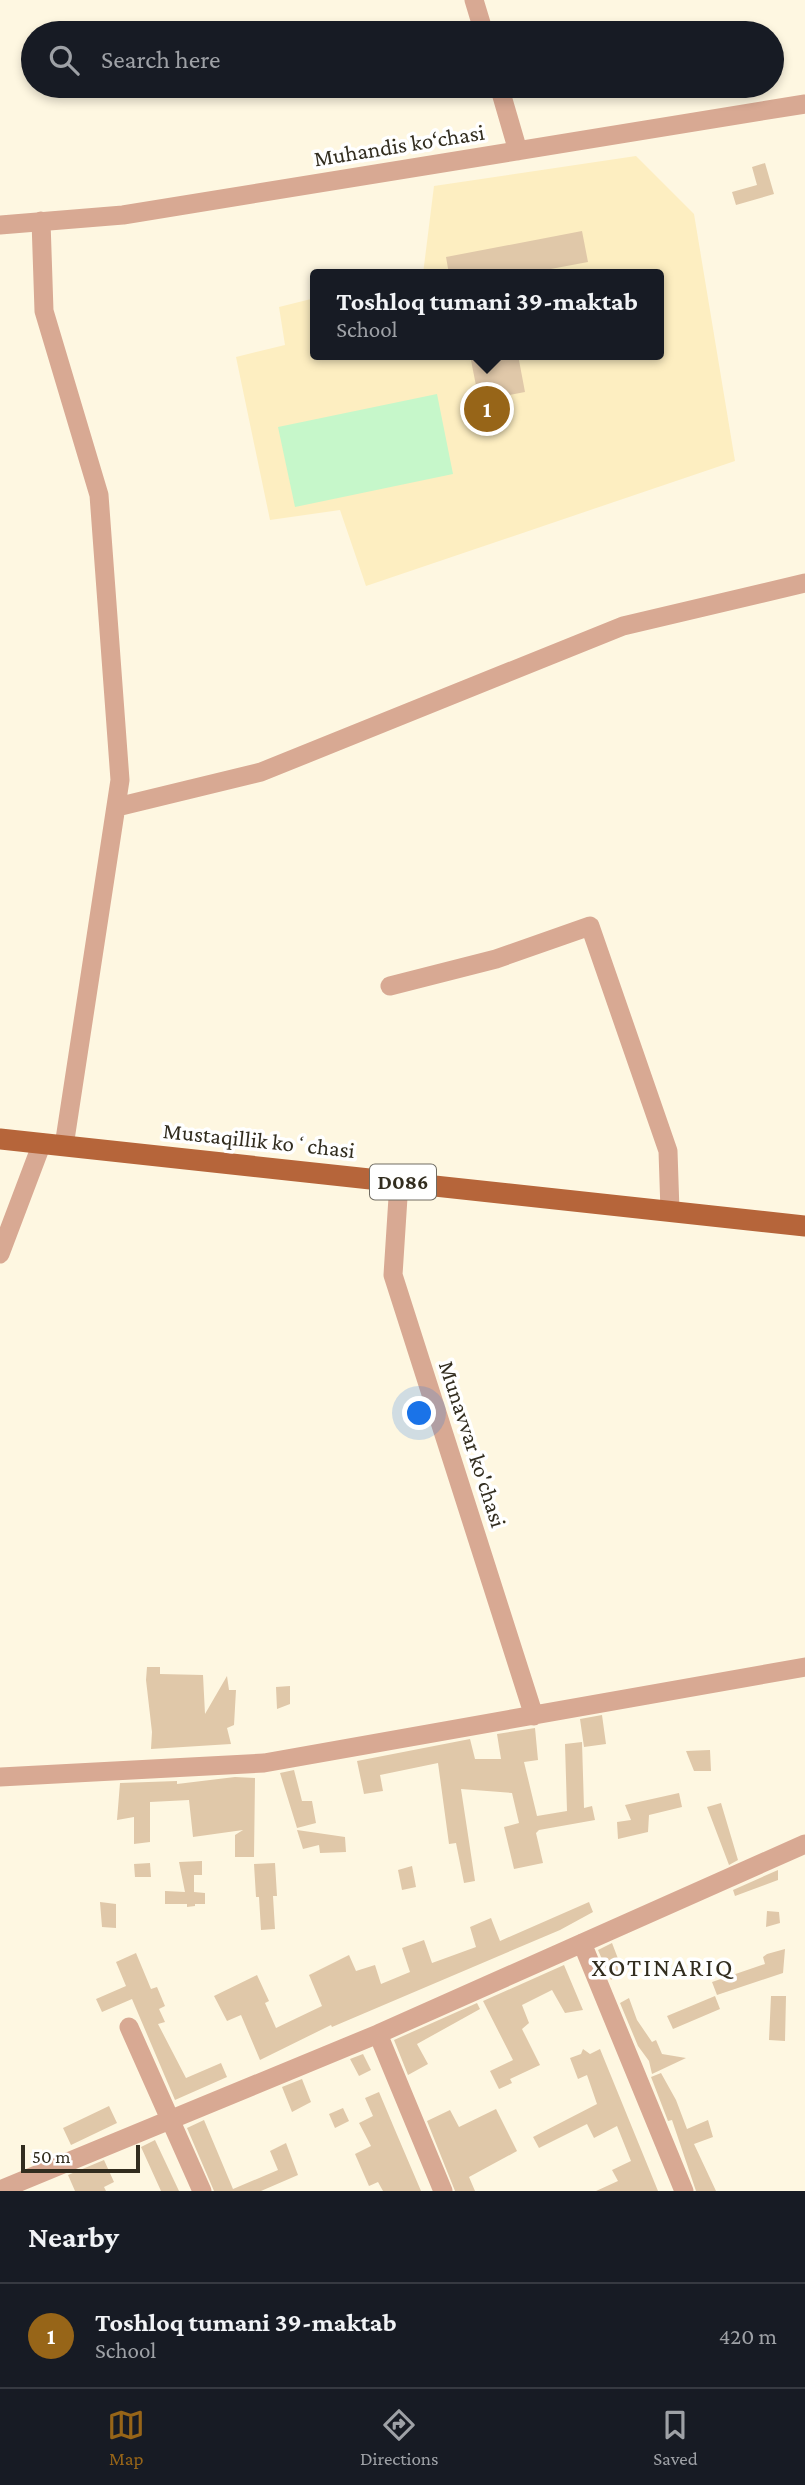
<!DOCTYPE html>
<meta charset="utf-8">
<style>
:root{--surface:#171b24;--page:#20242c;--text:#f1f3f6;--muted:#9ea1a6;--line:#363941;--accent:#976518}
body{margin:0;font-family:"Crimson Pro",serif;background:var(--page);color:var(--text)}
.scale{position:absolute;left:21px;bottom:18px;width:119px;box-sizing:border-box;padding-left:7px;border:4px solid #322d1f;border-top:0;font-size:19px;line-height:24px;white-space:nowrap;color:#322d1f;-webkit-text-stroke:5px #fff;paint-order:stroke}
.you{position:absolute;left:420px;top:1414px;width:24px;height:24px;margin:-18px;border:5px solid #fff;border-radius:50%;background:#1a73e8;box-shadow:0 0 0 10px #1a73e833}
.badge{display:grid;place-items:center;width:46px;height:46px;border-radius:50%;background:var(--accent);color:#fff;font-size:23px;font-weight:700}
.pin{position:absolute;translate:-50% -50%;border:4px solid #fff;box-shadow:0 2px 7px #0006}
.popup{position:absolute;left:310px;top:269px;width:354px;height:91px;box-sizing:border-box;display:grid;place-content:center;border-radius:7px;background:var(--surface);filter:drop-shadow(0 2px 5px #0005);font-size:23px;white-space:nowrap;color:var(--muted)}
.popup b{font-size:26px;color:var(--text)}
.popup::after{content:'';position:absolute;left:50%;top:100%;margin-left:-14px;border:14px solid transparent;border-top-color:var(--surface)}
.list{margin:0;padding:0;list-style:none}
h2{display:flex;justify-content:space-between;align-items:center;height:91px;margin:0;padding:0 28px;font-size:30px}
h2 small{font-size:23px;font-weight:400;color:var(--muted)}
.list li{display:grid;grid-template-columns:46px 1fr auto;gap:21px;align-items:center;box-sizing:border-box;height:105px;padding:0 28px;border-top:2px solid var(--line)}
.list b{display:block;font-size:26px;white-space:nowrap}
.list p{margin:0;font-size:23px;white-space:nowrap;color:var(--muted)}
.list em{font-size:23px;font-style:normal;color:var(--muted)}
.icon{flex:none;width:38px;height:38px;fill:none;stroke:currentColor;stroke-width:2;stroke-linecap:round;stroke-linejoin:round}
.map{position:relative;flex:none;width:805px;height:2191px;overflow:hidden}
.search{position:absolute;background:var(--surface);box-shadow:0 4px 10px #0003;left:21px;right:21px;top:21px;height:77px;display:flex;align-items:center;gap:18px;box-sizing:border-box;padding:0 24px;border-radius:38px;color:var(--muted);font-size:26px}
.sheet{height:196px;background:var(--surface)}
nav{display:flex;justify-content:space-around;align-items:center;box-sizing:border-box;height:98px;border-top:2px solid var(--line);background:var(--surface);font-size:19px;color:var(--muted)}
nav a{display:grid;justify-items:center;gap:4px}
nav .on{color:var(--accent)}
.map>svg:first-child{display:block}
</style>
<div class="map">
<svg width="805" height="2191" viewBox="0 0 805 2191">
<rect width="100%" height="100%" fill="#fef7e1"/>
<path fill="#fdeec1" d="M636,156l58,58 41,247 -369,125 -26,-76 -70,10 -34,-163 49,-12 -6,-38 36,-9 1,57h342v-81h-235l11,-88z"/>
<path fill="#c6f7ca" d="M437,394l16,80 -158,33 -17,-80z"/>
<path fill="#e0c8a9" d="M765,163l9,31 -38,11 -4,-13 25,-7 -5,-18z
M582,231l6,31 -64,12h-75l-3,-17z
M470,355h48l7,37 -46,9z
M147,1667h13v7l43,1 2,39 22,-38 2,14h7l-2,35 -7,3 4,16 -80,5 1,-17 -6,-52z
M290,1686v18l-13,5 -1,-22z
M602,1715l4,29 -22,3 -4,-28z
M535,1728l3,32 -14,2 13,54 30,-5 -2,-67 17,-2 2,66 8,-2 3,14 -56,10 -3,3 7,30 -29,6 -10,-42 15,-4 -7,-30 -51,-4 14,92 -11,2 -8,-40 -7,1 -11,-81 -58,12 3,16 -19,3 -7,-33 113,-22 5,20h26l-4,-25z
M710,1750l1,21h-17l-8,-20z
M294,1770l8,31h10l4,22 -19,5 -17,-55z
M235,1777l20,1 -1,79h-19v-22l8,-5 -50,7 -4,-37 -39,2v40l-16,2v-27l-17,3 3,-37 57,-2v3z
M679,1793l3,14 -33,8 -1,17 -30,7 -1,-17 14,-2 -6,-15z
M721,1803l17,57 -9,5 -22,-58z
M297,1830l48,7 1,15 -26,1 -1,-8 -16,4z
M202,1861v14h-8v17l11,1v11h-10v2l-8,1v-3h-22v-13l20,1 -6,-30z
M150,1863l1,14h-16l-1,-13z
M275,1863l2,33h-4l2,33 -14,1 -2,-33h-3l-2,-33z
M412,1866l4,21 -14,3 -4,-20z
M778,1870v10l-43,16 -2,-6z
M100,1902l16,2v24l-14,-1z
M589,1902l4,10 -33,18 -228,97 -1,-2 -71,35 -19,-45 -14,6 -13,-25 43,-21 12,26 -4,2 11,25 46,-22 -13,-31 40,-20 7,16 19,-6 6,19 29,-12 -8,-24 22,-8 8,23 44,-16 -6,-20 21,-9 9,23z
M767,1911l12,1 1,11 -14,4z
M612,1943l10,26 -11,11 -13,-30z
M785,1949l-2,24 -66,22 -5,-13 53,-18 -2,-7 4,-3z
M136,1953l15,36 6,-2 8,19 -6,3 6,13 -7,2 28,54 35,-15 6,14 -52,23 -43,-101 -30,13 -6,-13 30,-13 -10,-24z
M564,1965l19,45 -18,3 -13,-23 -30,15 7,18 -7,6 18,36 -30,14 2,4 -13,6 -9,-18 23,-11 -30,-59z
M715,1996l5,13 -47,20 -6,-13z
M771,1996h15l-1,45 -16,-1z
M629,1998l8,22 15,22 4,-2 6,14 24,4 -34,16 -3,-13 -11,-15 -18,-43z
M477,2003l3,6 -63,35 11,20 -20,11 -14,-35z
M583,2049l7,5 10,-5 58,142h-62l22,-10 -6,-11 19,-9 -14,-35 -23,12 -7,-14 -48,24 -6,-11 64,-33 -10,-29 -9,4 -8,-21 11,-4z
M363,2054l8,16 -12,6 -9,-17z
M661,2073l15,27 11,29 21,-9 5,17 -19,7 22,47h-20l-24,-71 -4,1 -17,-44z
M302,2079l9,23 -19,10 -10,-25z
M379,2092l16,38 26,61h-38l-5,-9 -9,4 -14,-32 16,-8 -12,-23 14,-7 -8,-18z
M109,2106l8,17 -46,22 -8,-17z
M343,2108l6,13 -14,7 -6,-14z
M496,2109l21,42 -48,26 6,14h-20l-28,-70 23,-11 9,17z
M204,2120l29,69 45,-19 -8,-19 16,-8 12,32 -37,16h-47l-27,-63z
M155,2140l24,51h-18l-20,-44z
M104,2160l10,22 -10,5 2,4h-31l-7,-16z"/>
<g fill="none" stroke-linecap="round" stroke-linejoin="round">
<path stroke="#d8a993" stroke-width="19" d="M474,0l10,33
M499,86l19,65
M41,221l3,90 55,184 21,285 -56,366
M0,225l123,-10 682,-111
M117,807l144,-35 362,-146 182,-43
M390,986l106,-27 94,-33 78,225 2,60
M399,1182l-6,93 141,441
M0,1254l42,-111
M0,1777l264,-14 541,-96
M582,1943l102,248
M129,2027l73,164
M378,2034l65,157
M0,2190l378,-156 427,-190"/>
<path stroke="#b6653a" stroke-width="21" d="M0,1139l805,87"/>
</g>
<g text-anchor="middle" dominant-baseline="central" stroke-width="7" stroke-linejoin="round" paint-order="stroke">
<rect fill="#fff" stroke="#706c62" stroke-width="2" x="370" y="1164.5" width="66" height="35" rx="5"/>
<g font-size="21" font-weight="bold" fill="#322d1f">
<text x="403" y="1182">D086</text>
</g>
<g font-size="23" fill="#322d1f" stroke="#fff">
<text transform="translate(399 145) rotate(-9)">Muhandis ko‘chasi</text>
<text transform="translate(259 1140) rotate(6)">Mustaqillik koʻchasi</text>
<text transform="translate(473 1444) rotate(72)">Munavvar ko'chasi</text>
</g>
<g font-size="26" letter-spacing="2" fill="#322d1f" stroke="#fff">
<text x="663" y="1967">XOTINARIQ</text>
</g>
</g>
</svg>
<div class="scale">50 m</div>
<div class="you"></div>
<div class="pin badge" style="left:487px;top:409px">1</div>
<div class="popup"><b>Toshloq tumani 39-maktab</b>School</div>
<div class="search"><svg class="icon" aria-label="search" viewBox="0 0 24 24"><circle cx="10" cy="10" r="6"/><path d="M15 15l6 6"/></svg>Search here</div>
</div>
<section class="sheet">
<h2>Nearby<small></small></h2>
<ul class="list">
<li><span class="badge">1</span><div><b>Toshloq tumani 39-maktab</b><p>School</p></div><em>420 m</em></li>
</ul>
</section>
<nav>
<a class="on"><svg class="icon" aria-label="map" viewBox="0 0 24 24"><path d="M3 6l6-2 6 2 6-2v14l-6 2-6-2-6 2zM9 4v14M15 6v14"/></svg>Map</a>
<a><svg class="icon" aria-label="directions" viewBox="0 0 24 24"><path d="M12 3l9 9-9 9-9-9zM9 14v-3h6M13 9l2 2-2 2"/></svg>Directions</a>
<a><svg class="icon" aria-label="saved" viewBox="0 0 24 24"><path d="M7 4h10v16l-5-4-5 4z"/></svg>Saved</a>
</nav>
